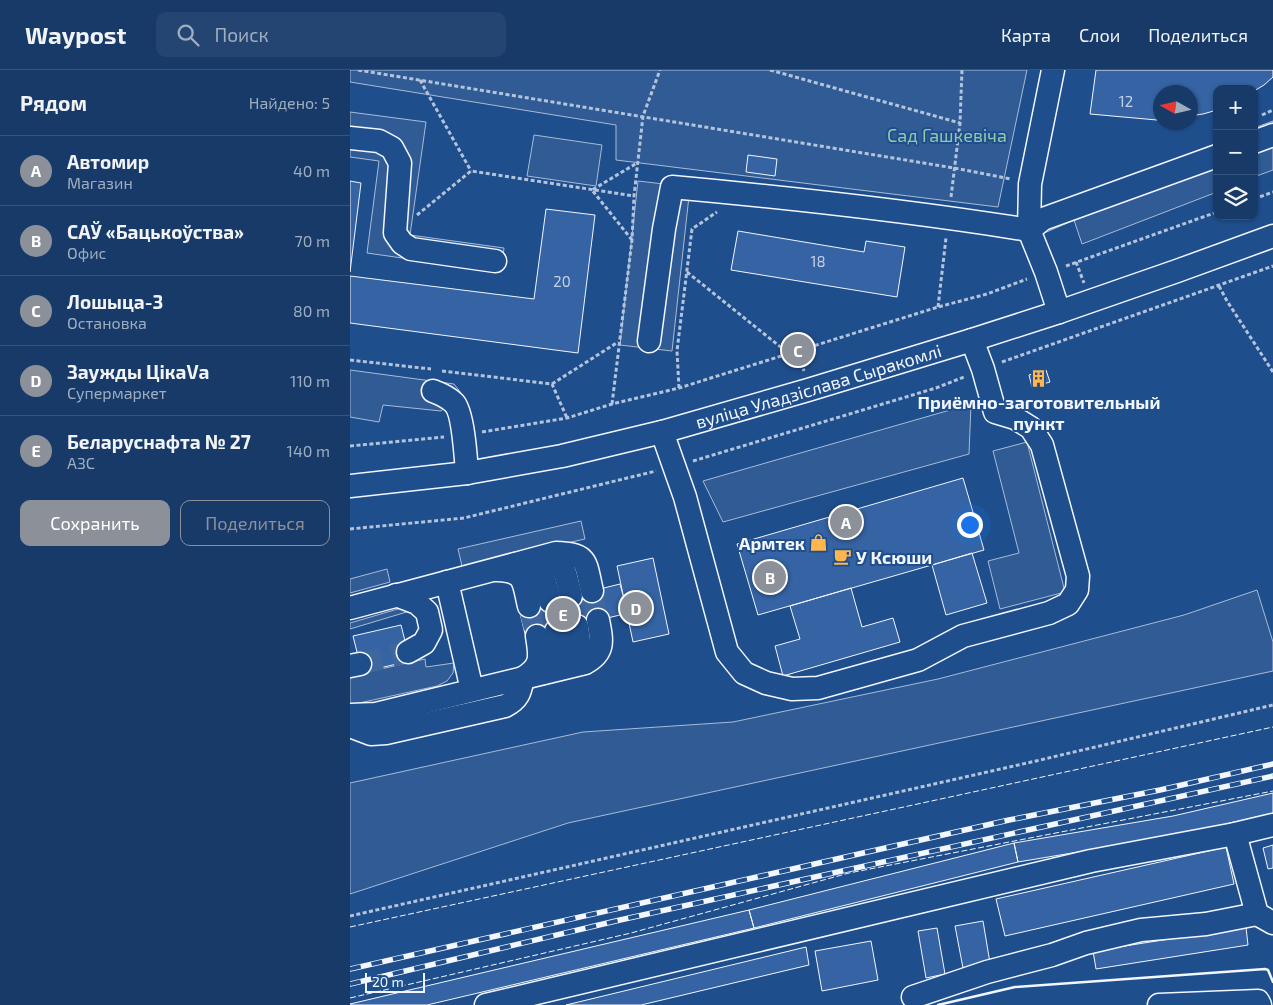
<!DOCTYPE html>
<html lang="ru">
<meta charset="utf-8">
<style>
:root{--surface:#173a69;--page:#244571;--text:#f1f3f6;--muted:#9eadc0;--line:#36547d;--accent:#8c9099}
body{margin:0;font-family:"Exo 2",sans-serif;background:var(--page);color:var(--text)}
.controls{position:absolute;right:15px;top:15px;display:grid;overflow:hidden;border-radius:10px;box-shadow:0 1px 4px #0004}
.controls button{width:45px;height:45px;display:grid;place-items:center;padding:0;border:0;border-bottom:1px solid var(--line);background:var(--surface);color:var(--text);font:25px sans-serif}
.compass{position:absolute;left:803px;top:15px;width:45px;height:45px;border-radius:50%;background:var(--surface);box-shadow:0 1px 4px #0004;rotate:278deg}
.scale{position:absolute;left:15px;bottom:12px;width:60px;box-sizing:border-box;padding-left:5px;border:2px solid #f2f6ff;border-top:0;font-size:14px;line-height:18px;white-space:nowrap;color:#f2f6ff;-webkit-text-stroke:4px #1f4e8c;paint-order:stroke}
.you{position:absolute;left:619px;top:454px;width:18px;height:18px;margin:-12px;border:4px solid #fff;border-radius:50%;background:#1a73e8;box-shadow:0 0 0 8px #1a73e833}
.badge{display:grid;place-items:center;width:32px;height:32px;border-radius:50%;background:var(--accent);color:#fff;font-size:16px;font-weight:700}
.pin{position:absolute;translate:-50% -50%;border:2px solid #fff;box-shadow:0 1px 5px #0006}
.list{margin:0;padding:0;list-style:none}
h2{display:flex;justify-content:space-between;align-items:center;height:65px;margin:0;padding:0 20px;font-size:21px}
h2 small{font-size:16px;font-weight:400;color:var(--muted)}
.list li{display:grid;grid-template-columns:32px 1fr auto;gap:15px;align-items:center;box-sizing:border-box;height:70px;padding:0 20px;border-top:1px solid var(--line)}
.list b{display:block;font-size:19px;white-space:nowrap}
.list p{margin:0;font-size:16px;white-space:nowrap;color:var(--muted)}
.list em{font-size:16px;font-style:normal;color:var(--muted)}
.actions{display:flex;gap:10px;padding:15px 20px}
.actions a{flex:1;padding:11px 0;border:1px solid var(--accent);border-radius:10px;text-align:center;font-size:18px;color:var(--accent)}
.actions .main{background:var(--accent);color:#fff}
.icon{flex:none;width:28px;height:28px;fill:none;stroke:currentColor;stroke-width:2;stroke-linecap:round;stroke-linejoin:round}
.map{position:relative;flex:none;width:923px;height:935px;overflow:hidden}
header{display:flex;align-items:center;gap:30px;box-sizing:border-box;height:70px;padding:0 25px;background:var(--surface);border-bottom:1px solid var(--line)}
header strong{font-size:24px}
nav{display:flex;gap:28px;margin-inline-start:auto;font-size:18px}
.search{width:350px;height:45px;background:var(--page);display:flex;align-items:center;gap:12px;box-sizing:border-box;padding:0 18px;border-radius:10px;color:var(--muted);font-size:19px}
main{display:flex}
aside{flex:1;background:var(--surface)}
.map>svg:first-child{display:block}
</style>
<header>
<strong>Waypost</strong>
<div class="search"><svg class="icon" aria-label="search" viewBox="0 0 24 24"><circle cx="10" cy="10" r="6"/><path d="M15 15l6 6"/></svg>Поиск</div>
<nav><a>Карта</a><a>Слои</a><a>Поделиться</a></nav>
</header>
<main>
<aside>
<h2>Рядом<small>Найдено: 5</small></h2>
<ul class="list">
<li><span class="badge">A</span><div><b>Автомир</b><p>Магазин</p></div><em>40 m</em></li>
<li><span class="badge">B</span><div><b>САЎ «Бацькоўства»</b><p>Офис</p></div><em>70 m</em></li>
<li><span class="badge">C</span><div><b>Лошыца-3</b><p>Остановка</p></div><em>80 m</em></li>
<li><span class="badge">D</span><div><b>Заужды ЦікаVа</b><p>Супермаркет</p></div><em>110 m</em></li>
<li><span class="badge">E</span><div><b>Беларуснафта № 27</b><p>АЗС</p></div><em>140 m</em></li>
</ul>
<div class="actions"><a class="main">Сохранить</a><a>Поделиться</a></div>
</aside>
<div class="map">
<svg width="923" height="935" viewBox="0 0 923 935">
<rect width="100%" height="100%" fill="#1f4e8c"/>
<path fill="#305b95" stroke="#a8bbd7" d="M0,0h677l-29,137 -382,-47v-35l-266,-43z
M0,42l76,10 -16,113 94,13 -3,24 -134,-19 12,-92 -29,-4z
M923,51v49l-19,7v-49z
M184,65l68,10 -6,41 -69,-10z
M867,73v49l-135,52 -8,-24 -32,14 -5,-18z
M288,111l52,6 -18,164 -52,-6z
M0,300l104,14 7,9 -20,18 -58,-6 -4,17 -29,-5z
M621,334l-2,50 -246,68 -20,-41z
M677,372l38,150 -65,17 -12,-48 31,-8 -26,-102z
M231,451l4,18 -123,27 -4,-17z
M37,499l3,13 -40,11v-14z
M907,520l16,52v29l-705,152 -218,71v-111l233,-51 150,-10 205,-43 246,-64z
M58,536l2,5 -60,18v-6z
M75,589l1,8 28,-4 -1,10 -6,8 -10,5 -87,19v-29z"/>
<path fill="#3563a3" stroke="#f2f6ff" d="M746,0h177v7l-9,8 -10,6v-2h-37v21l-14,4 -13,2v-24h-30v28h-3l-67,-6z
M398,85l29,4 -2,17 -29,-4z
M0,111l11,2 -11,89z
M196,139l49,6 -17,138 -228,-30v-47l184,23z
M388,161l126,21 2,-11 39,6 -8,50 -166,-27z
M696,300l4,12 -18,5 -3,-12z
M613,408l21,72 -226,65 -21,-71z
M622,483l15,50 -41,12 -14,-50z
M303,488l16,76 -36,8 -16,-76z
M270,514l8,29 -102,25 -7,-29z
M501,518l11,39 31,-9 7,24 -117,34 -8,-30 25,-7 -10,-33z
M51,555l9,36 -48,11 -9,-36z
M923,723v20l-93,22 -162,27 -4,-19 159,-27z
M664,773l4,19 -264,66 -5,-18z
M923,775v23l-5,1 -5,-21z
M876,777l8,37 -229,52 -9,-37z
M399,840l5,18 -327,77h-77v-1z
M633,851l7,42 -27,5 -8,-42z
M896,857l2,18 -152,24 -3,-18z
M587,858l8,46 -19,4 -8,-47z
M521,871l7,39 -56,11 -7,-40z
M456,877l3,18 -168,40h-75z"/>
<g fill="none" stroke-linecap="round" stroke-linejoin="round">
<path stroke="#3f679d" stroke-width="22" stroke-dasharray="22 11" stroke-linecap="butt" d="M242,521l6,29
M221,526l6,30
M200,531l6,30
M179,536l8,30
M10,594l48,-12"/>
<defs>
<g id="minor">
<path d="M703,0l-23,114 -1,46 17,42 13,40"/>
<path d="M0,68l29,3 13,7 8,15 -5,70 7,10 9,6 84,12"/>
<path d="M904,72l19,-7"/>
<path d="M299,271l15,-112 8,-42c120,11 239,24 357,43l14,-11 174,-63"/>
<path d="M83,321c8,3 15,6 21,12 9,9 12,56 13,70"/>
<path d="M312,362l23,65 42,155 17,21 22,10 26,6 26,-1 100,-28 45,-24 86,-23 19,-9 9,-14 1,-14 -36,-131 -11,-17 -16,-10 -20,-6 -12,-43 -11,-29"/>
<path id="s1" d="M0,416l117,-13 95,-17 100,-24 146,-42 164,-50 87,-28 118,-41 96,-35"/>
<path d="M187,489c30,0 27,12 34,37"/>
<path d="M165,494c30,0 28,12 35,37"/>
<path d="M147,500c29,1 26,12 32,36"/>
<path d="M97,512l25,108"/>
<path d="M46,525l21,8 10,9 4,18 -7,13 -16,9"/>
<path d="M0,538l206,-55c33,1 29,9 36,38"/>
<path d="M0,596l10,-2"/>
<path d="M213,598c20,-12 17,-21 14,-42"/>
<path d="M193,603c21,-11 17,-22 13,-42"/>
<path d="M0,645l26,-1 209,-51c20,-11 17,-22 13,-43"/>
<path d="M0,656l21,8 15,-1 119,-27c14,-7 15,-14 18,-28 20,-12 17,-22 14,-42"/>
<path d="M885,764l22,80 16,9"/>
<path d="M563,927l74,-25 65,-17 34,-12 55,-13 65,-6 51,-10"/>
<path d="M136,935l605,-144 144,-27 38,-9"/>
<path d="M809,935l99,-4 2,4"/>
</g>
</defs>
<use href="#minor" stroke="#f2f6ff" stroke-width="25"/>
<path stroke="#b3c4dc" stroke-width="3" stroke-dasharray="4 2.5" stroke-linecap="butt" d="M8,0l596,98 57,11
M420,0l190,53
M70,10l51,91
M912,45l11,-5
M601,127l9,-74 2,-53
M904,129l19,-7
M67,145l54,-44 163,25
M282,170l-40,-50 45,-27
M726,192l8,21
M716,196l151,-54
M337,202l101,81
M869,216l8,15 46,71
M588,237l8,-69
M448,280l6,21
M0,290l81,9
M652,292l271,-96
M92,301l110,13 15,34
M202,314l66,-42
M329,318l-2,-37 15,-122 25,-17
M262,334l20,-164 2,-44 9,-80 17,-46
M132,362l85,-14 45,-14 67,-16 259,-81 49,-13 40,-15
M0,376l94,-9
M343,391l243,-73 28,-11
M0,459l114,-11 192,-47
M0,846l686,-155 237,-56"/>
<use href="#minor" stroke="#1f4e8c" stroke-width="22"/>
<defs>
<path id="rail" d="M0,899l659,-149 151,-30 113,-26
M0,914l270,-64 653,-144"/>
</defs>
<use href="#rail" stroke="#f2f6ff" stroke-width="5.5"/>
<use href="#rail" stroke="#1f4e8c" stroke-width="4" stroke-dasharray="11" stroke-linecap="butt"/>
<path stroke="#f2f6ff" stroke-width="1" stroke-dasharray="6 2.5" stroke-linecap="butt" d="M0,857l923,-200
M0,928l281,-65 218,-60 424,-82"/>
<path stroke="#f2f6ff" stroke-width="2.5" d="M588,935l77,-18 250,-18 3,1 5,12"/>
</g>
<defs>
<symbol id="building-bare" viewBox="-9 -9 18 18"><path d="M-4-6H4V6H1V3H-1V6H-4ZM-2.5-4.3h1.7v1.8h-1.7ZM.8-4.3h1.7v1.8H.8ZM-2.5-1h1.7V.8h-1.7ZM.8-1h1.7V.8H.8Z" fill="#ffb74d" stroke="#1f4e8c" stroke-width="2.5" paint-order="stroke"/></symbol>
<symbol id="shop-bare" viewBox="-9 -9 18 18"><path d="M-5-2.5h2.3a2.7 3.5 0 0 1 5.4 0H5L5.5 6h-11ZM-1.5-2.5h3a1.5 2.3 0 0 0-3 0Z" fill="#ffb74d" stroke="#1f4e8c" stroke-width="2.5" paint-order="stroke"/></symbol>
<symbol id="cafe-bare" viewBox="-9 -9 18 18"><path d="M-5.5-4.5H6V0H3Q3 3.5 0 3.5H-2.5Q-5.5 3.5-5.5 0ZM3-3.2v2h1.7v-2ZM-6 4.5H4V6H-6Z" fill="#ffb74d" stroke="#1f4e8c" stroke-width="2.5" paint-order="stroke"/></symbol>
</defs>
<g fill-rule="evenodd">
<use href="#building-bare" x="676" y="296" width="25" height="25"/>
<use href="#shop-bare" x="456" y="460" width="25" height="25"/>
<use href="#cafe-bare" x="480" y="474" width="25" height="25"/>
</g>
<g text-anchor="middle" dominant-baseline="central" stroke-width="4" stroke-linejoin="round" paint-order="stroke">
<g font-size="15" fill="#c3d1e8">
<text x="776" y="31">12</text>
<text x="468" y="191">18</text>
<text x="212" y="211">20</text>
</g>
<g font-size="18" fill="#97c8a6" stroke="#1f4e8c">
<text x="597" y="65">Сад Гашкевіча</text>
</g>
<g font-size="18" fill="#f2f6ff" stroke="#1f4e8c">
<text stroke="none"><textPath href="#s1" startOffset="480">вуліца Уладзіслава Сыракомлі</textPath></text>
</g>
<g font-size="18" font-weight="bold" fill="#f2f6ff" stroke="#1f4e8c">
<text x="689" y="332">Приёмно-заготовительный<tspan x="689" dy="21">пункт</tspan></text>
<text x="455" y="473" text-anchor="end">Армтек</text>
<text x="506" y="487" text-anchor="start">У Ксюши</text>
</g>
</g>
</svg>
<div class="controls">
<button>+</button>
<button>−</button>
<button><svg class="icon" aria-label="layers" viewBox="0 0 24 24"><path d="M12 4l9 5-9 5-9-5zM3 14l9 5 9-5"/></svg></button>
</div>
<svg class="compass" viewBox="-18 -18 36 36"><path d="M0-13l5 13h-10z" fill="#e53935"/><path d="M0 13l5-13h-10z" fill="#9eadc0"/></svg>
<div class="scale">20 m</div>
<div class="you"></div>
<div class="pin badge" style="left:496px;top:452px">A</div>
<div class="pin badge" style="left:420px;top:507px">B</div>
<div class="pin badge" style="left:448px;top:280px">C</div>
<div class="pin badge" style="left:286px;top:538px">D</div>
<div class="pin badge" style="left:213px;top:544px">E</div>
</div>
</main>
